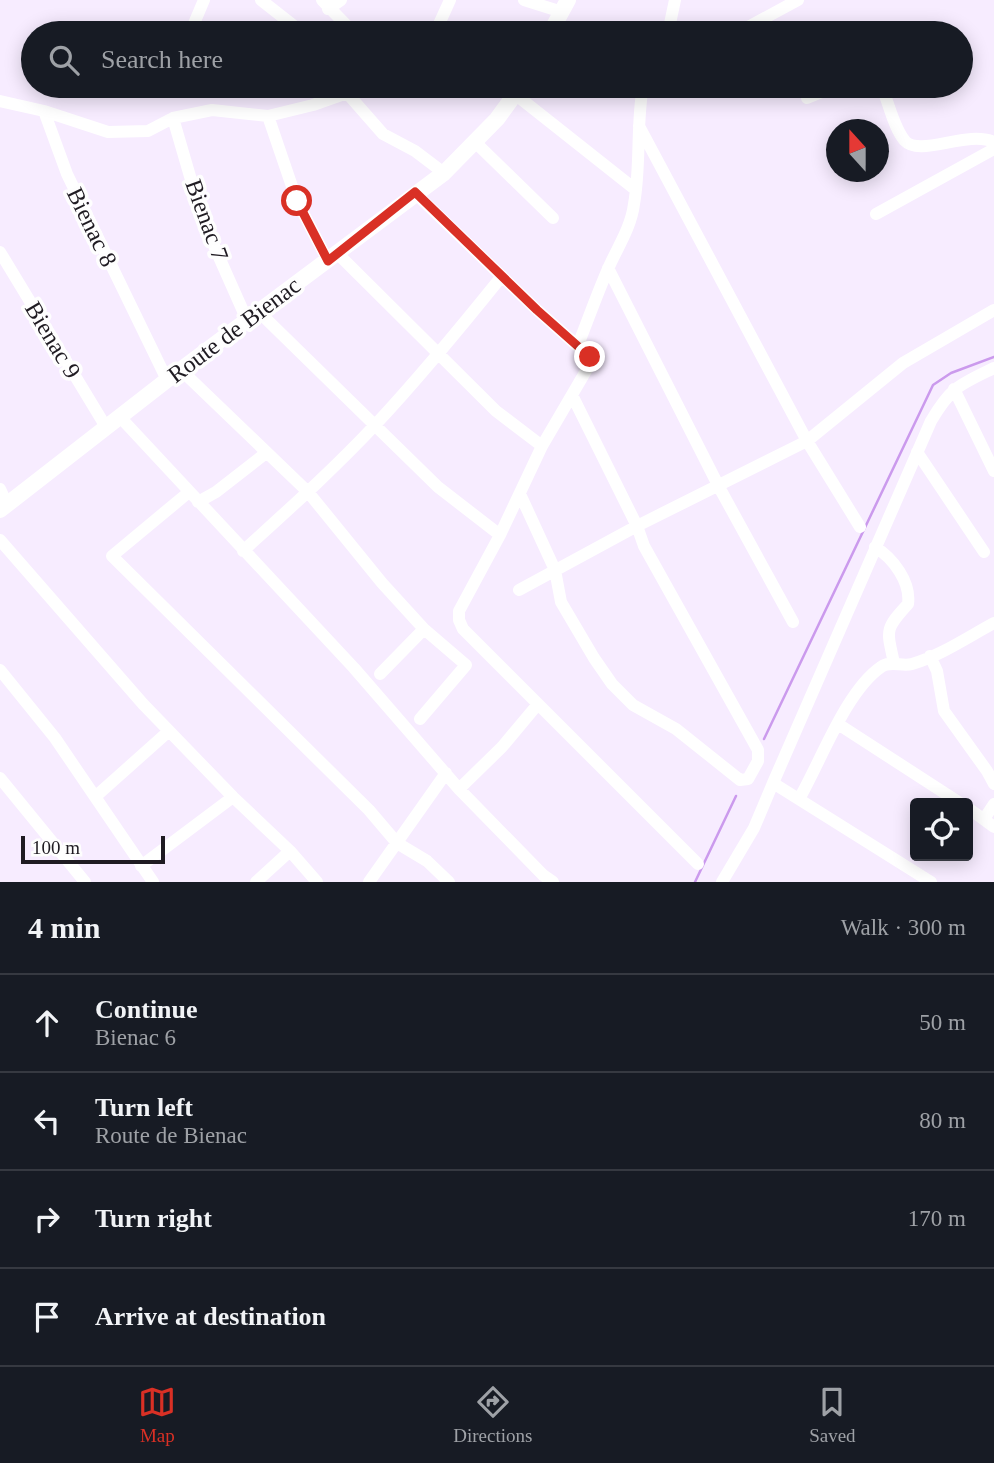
<!DOCTYPE html>
<meta charset="utf-8">
<style>
:root{--surface:#171b24;--page:#20242c;--text:#f1f3f6;--muted:#9ea1a6;--line:#363941;--accent:#d93025}
body{margin:0;font-family:Georgia,serif;background:var(--page);color:var(--text)}
.controls{position:absolute;right:21px;bottom:21px;display:grid;overflow:hidden;border-radius:7px;box-shadow:0 4px 18px #0003}
.controls button{width:63px;height:63px;display:grid;place-items:center;padding:0;border:0;border-bottom:2px solid var(--line);background:var(--surface);color:var(--text);font:35px sans-serif}
.compass{position:absolute;left:826px;top:119px;width:63px;height:63px;border-radius:50%;background:var(--surface);box-shadow:0 4px 18px #0003;rotate:339deg}
.scale{position:absolute;left:21px;bottom:18px;width:144px;box-sizing:border-box;padding-left:7px;border:4px solid #1f1b22;border-top:0;font-size:19px;line-height:24px;white-space:nowrap;color:#1f1b22;-webkit-text-stroke:5px #fefefe;paint-order:stroke}
.stop{position:absolute;width:21px;height:21px;margin:-16px;border:5px solid #d93025;border-radius:50%;background:#fff}
.stop.end{background:#d93025;border-color:#fff;box-shadow:0 2px 7px #0008}
.list{margin:0;padding:0;list-style:none}
h2{display:flex;justify-content:space-between;align-items:center;height:91px;margin:0;padding:0 28px;font-size:30px}
h2 small{font-size:23px;font-weight:400;color:var(--muted)}
.list li{display:grid;grid-template-columns:46px 1fr auto;gap:21px;align-items:center;box-sizing:border-box;height:98px;padding:0 28px;border-top:2px solid var(--line)}
.list b{display:block;font-size:26px;white-space:nowrap}
.list p{margin:0;font-size:23px;white-space:nowrap;color:var(--muted)}
.list em{font-size:23px;font-style:normal;color:var(--muted)}
.icon{flex:none;width:38px;height:38px;fill:none;stroke:currentColor;stroke-width:2;stroke-linecap:round;stroke-linejoin:round}
.map{position:relative;flex:none;width:994px;height:882px;overflow:hidden}
.search{position:absolute;background:var(--surface);box-shadow:0 4px 18px #0003;left:21px;right:21px;top:21px;height:77px;display:flex;align-items:center;gap:18px;box-sizing:border-box;padding:0 24px;border-radius:38px;color:var(--muted);font-size:26px}
.sheet{height:483px;background:var(--surface)}
nav{display:flex;justify-content:space-around;align-items:center;box-sizing:border-box;height:98px;border-top:2px solid var(--line);background:var(--surface);font-size:19px;color:var(--muted)}
nav a{display:grid;justify-items:center;gap:4px}
nav .on{color:var(--accent)}
.map>svg:first-child{display:block}
</style>
<div class="map">
<svg width="994" height="882" viewBox="0 0 994 882">
<rect width="100%" height="100%" fill="#f7ecff"/>
<g fill="none" stroke-linecap="round" stroke-linejoin="round">
<path stroke="#cb9aed" stroke-width="2.5" d="M764,739l169,-354 18,-12 43,-16
M695,882l41,-86"/>
<path stroke="#fff" stroke-width="12" d="M261,0l42,33
M322,0l29,30
M524,0l38,12
M328,9l13,-9
M190,33l14,-33
M435,33l15,-33
M668,33l7,-33
M737,33l61,-33
M881,86c8,16 12,41 24,55 15,16 62,-11 89,1
M157,87v-1
M347,93l36,41 32,17 29,22
M516,95l120,95
M807,98l30,-12
M0,101l44,10 23,63 100,206
M44,111l64,21 40,-1 25,-13 39,-8 56,6 45,-11 34,-12 3,-7
M268,116l29,85 31,60
M173,118l30,103 44,99
M639,126l168,315 53,86
M476,143l77,75
M415,193l122,117 53,47v7l-48,82
M876,214l118,-65
M0,252l106,175
M337,253l159,158 46,35 -42,89 -41,76v9l4,9 235,235
M608,268l111,219 74,135
M259,312l179,175 62,48
M578,345c10,-25 19,-51 30,-76 9,-21 23,-41 26,-65 7,-39 2,-79 9,-118
M181,370l127,122 74,91 42,46 42,36 -46,54
M954,389l40,82
M120,417l234,251 105,121 84,86 10,7
M917,452l67,100
M0,489l7,15
M189,492l-77,64 257,254 28,33 30,18 22,21
M520,494l35,76 6,32 33,56 18,26 21,21 43,24 64,51 8,-1 10,-18v-11l-114,-204 -7,-20 -65,-131
M198,502l18,-10 50,-39
M0,540l143,164 90,93 57,54 27,31
M875,547c18,11 36,35 33,57 -24,26 -21,26 -14,59
M243,551c45,-41 91,-82 133,-127 44,-47 85,-97 126,-148
M519,590l118,-64 170,-85 96,-78 91,-53
M930,656l7,15 7,40 43,60 7,13
M0,670l55,68 98,144
M380,674l44,-45
M838,724l122,79
M0,778l85,104
M773,783l158,-362c20,-34 28,-36 63,-53
M459,789l43,-42 36,-43
M95,797l74,-66
M799,799c22,-38 47,-108 82,-132 9,-7 21,0 31,-3 28,-8 56,-27 82,-41
M968,808l26,19
M984,819l10,-15
M141,866l92,-69
M256,882l34,-31
M369,882l77,-109
M722,882l32,-54 19,-45 158,99"/>
<path stroke="#fff" stroke-width="16" d="M550,33l18,-33
M0,510l167,-130 277,-207 53,-54 24,-33"/>
</g>
<g fill="none" stroke-linecap="round" stroke-linejoin="round">
<path stroke="#d93025" stroke-width="9" d="M297,201l31,60 87,-69 122,118 53,47"/>
</g>
<g text-anchor="middle" dominant-baseline="central" stroke-width="7" stroke-linejoin="round" paint-order="stroke">
<g font-size="24" fill="#1f1b22" stroke="#fefefe">
<text transform="translate(207 220) rotate(70)">Bienac 7</text>
<text transform="translate(92 227) rotate(64)">Bienac 8</text>
<text transform="translate(234 330) rotate(-37)">Route de Bienac</text>
<text transform="translate(53 340) rotate(59)">Bienac 9</text>
</g>
</g>
</svg>
<div class="controls">
<button><svg class="icon" aria-label="locate" viewBox="0 0 24 24"><circle cx="12" cy="12" r="6"/><path d="M12 2v4M12 18v4M2 12h4M18 12h4"/></svg></button>
</div>
<svg class="compass" viewBox="-18 -18 36 36"><path d="M0-13l5 13h-10z" fill="#e53935"/><path d="M0 13l5-13h-10z" fill="#9ea1a6"/></svg>
<div class="scale">100 m</div>
<div class="stop" style="left:297px;top:201px"></div>
<div class="stop end" style="left:590px;top:357px"></div>
<div class="search"><svg class="icon" aria-label="search" viewBox="0 0 24 24"><circle cx="10" cy="10" r="6"/><path d="M15 15l6 6"/></svg>Search here</div>
</div>
<section class="sheet">
<h2>4 min<small>Walk · 300 m</small></h2>
<ul class="list">
<li><svg class="icon" aria-label="ahead" viewBox="0 0 24 24"><path d="M12 20V5M6 11l6-6 6 6"/></svg><div><b>Continue</b><p>Bienac 6</p></div><em>50 m</em></li>
<li><svg class="icon" aria-label="left" viewBox="0 0 24 24"><path d="M17 20v-9H6M10 6l-5 5 5 5"/></svg><div><b>Turn left</b><p>Route de Bienac</p></div><em>80 m</em></li>
<li><svg class="icon" aria-label="right" viewBox="0 0 24 24"><path d="M7 20v-9h11M14 6l5 5-5 5"/></svg><div><b>Turn right</b></div><em>170 m</em></li>
<li><svg class="icon" aria-label="arrive" viewBox="0 0 24 24"><path d="M6 21V4h12l-3 4 3 4H6"/></svg><div><b>Arrive at destination</b></div></li>
</ul>
</section>
<nav>
<a class="on"><svg class="icon" aria-label="map" viewBox="0 0 24 24"><path d="M3 6l6-2 6 2 6-2v14l-6 2-6-2-6 2zM9 4v14M15 6v14"/></svg>Map</a>
<a><svg class="icon" aria-label="directions" viewBox="0 0 24 24"><path d="M12 3l9 9-9 9-9-9zM9 14v-3h6M13 9l2 2-2 2"/></svg>Directions</a>
<a><svg class="icon" aria-label="saved" viewBox="0 0 24 24"><path d="M7 4h10v16l-5-4-5 4z"/></svg>Saved</a>
</nav>
